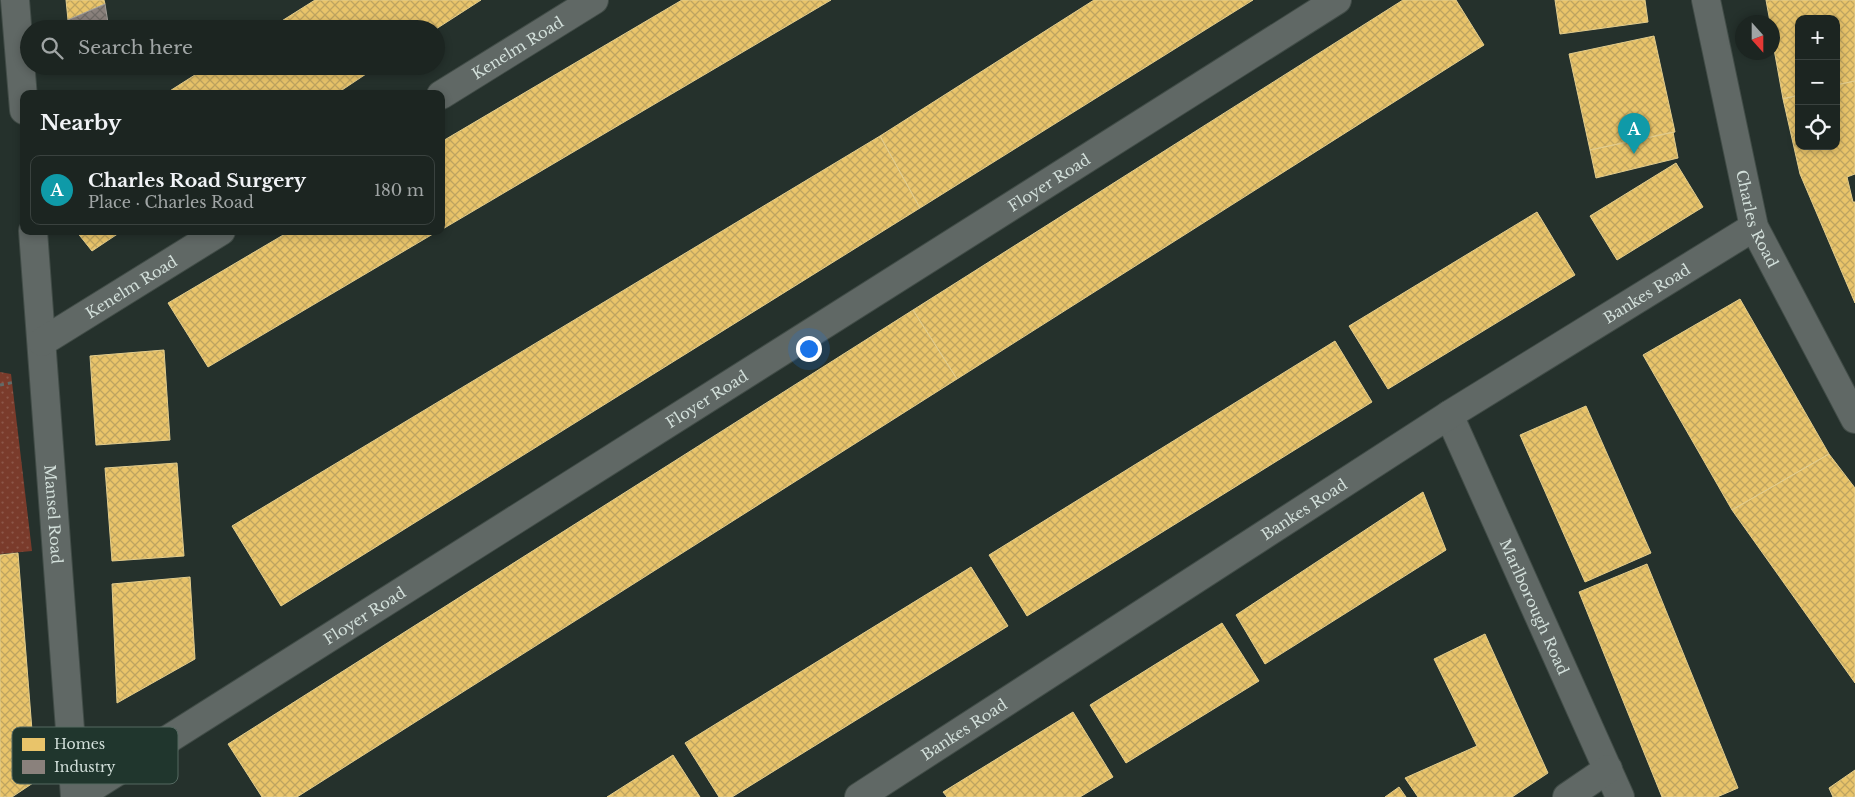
<!DOCTYPE html>
<meta charset="utf-8">
<style>
:root{--surface:#1c2521;--page:#29312e;--text:#f1f3f6;--muted:#a0a5a5;--line:#3a423f;--accent:#95a29d}
body{margin:0;font-family:"Libre Baskerville",serif;background:var(--page);color:var(--text)}
.controls{position:absolute;right:15px;top:15px;display:grid;overflow:hidden;border-radius:10px;box-shadow:0 2px 8px #0003}
.controls button{width:45px;height:45px;display:grid;place-items:center;padding:0;border:0;border-bottom:1px solid var(--line);background:var(--surface);color:var(--text);font:25px sans-serif}
.compass{position:absolute;left:1735px;top:15px;width:45px;height:45px;border-radius:50%;background:var(--surface);box-shadow:0 2px 8px #0003;rotate:159deg}
.you{position:absolute;left:808px;top:348px;width:18px;height:18px;margin:-12px;border:4px solid #fff;border-radius:50%;background:#1a73e8;box-shadow:0 0 0 8px #1a73e833}
.badge{display:grid;place-items:center;width:32px;height:32px;border-radius:50%;background:var(--accent);color:#fff;font-size:16px;font-weight:700}
.pin{position:absolute;translate:-50% -41px;filter:drop-shadow(0 1px 2px #0008)}
.pin::after{content:'';position:absolute;top:26px;width:18px;height:15px;background:inherit;clip-path:polygon(0 0,100% 0,50% 100%)}
.list{margin:0;padding:0;list-style:none}
h2{display:flex;justify-content:space-between;align-items:center;height:65px;margin:0;padding:0 20px;font-size:21px}
h2 small{font-size:16px;font-weight:400;color:var(--muted)}
.list li{display:grid;grid-template-columns:32px 1fr auto;gap:15px;align-items:center;box-sizing:border-box;height:70px;margin:0 10px 10px;padding:0 10px;border:1px solid var(--line);border-radius:10px}
.list b{display:block;font-size:19px;white-space:nowrap}
.list p{margin:0;font-size:16px;white-space:nowrap;color:var(--muted)}
.list em{font-size:16px;font-style:normal;color:var(--muted)}
.icon{flex:none;width:28px;height:28px;fill:none;stroke:currentColor;stroke-width:2;stroke-linecap:round;stroke-linejoin:round}
.map{position:relative;flex:none;width:1855px;height:797px;overflow:hidden}
.search{position:absolute;background:var(--surface);box-shadow:0 2px 8px #0003;left:20px;top:20px;width:425px;height:55px;display:flex;align-items:center;gap:12px;box-sizing:border-box;padding:0 18px;border-radius:28px;color:var(--muted);font-size:19px}
.panel{position:absolute;background:var(--surface);box-shadow:0 2px 8px #0003;left:20px;top:90px;width:425px;height:145px;border-radius:10px}
.map>svg:first-child{display:block}
</style>
<div class="map">
<svg width="1855" height="797" viewBox="0 0 1855 797">
<defs>
<pattern id="park-dots" width="8" height="8" patternUnits="userSpaceOnUse" patternTransform="scale(1.25)"><rect width="8" height="8" fill="#7a3b2b"/><path d="M2 2h.1M6 6h.1" fill="none" stroke="#8c5749" stroke-width="1.8" stroke-linecap="round"/></pattern>
<pattern id="homes-cross-hatch" width="8" height="8" patternUnits="userSpaceOnUse" patternTransform="scale(1.25)"><rect width="8" height="8" fill="#e9c46a"/><path d="M0 0l8 8M0 8l8-8" fill="none" stroke="#bea460"/></pattern>
<pattern id="industry-cross-hatch" width="8" height="8" patternUnits="userSpaceOnUse" patternTransform="scale(1.25)"><rect width="8" height="8" fill="#8a817c"/><path d="M0 0l8 8M0 8l8-8" fill="none" stroke="#706b67"/></pattern>
</defs>
<rect width="100%" height="100%" fill="#25312c"/>
<path fill="url(#park-dots)" d="M0,372l11,2 21,177 -32,3z"/>
<path fill="url(#homes-cross-hatch)" stroke="#e2cc8c" d="M66,0h38l1,4 -37,16z
M315,0h166l-45,29h-167z
M682,0h149l-390,230v-88z
M1094,0h159l-333,208 -40,-72z
M1403,0h53l28,45 -527,334 -44,-69z
M1555,0h90l3,22 -88,12z
M1766,0h89v81l-19,4v-66h-37v76l-16,4 -11,-61v-16h-2z
M1654,36l21,96 -85,18 -21,-96z
M209,66h169l-42,28h-171z
M1855,81v93l-8,3 6,25h2v101l-55,-129 -17,-75 16,-4v51h37v-61z
M1673,132l5,26 -82,20 -6,-28z
M880,136l40,72 -639,398 -49,-80z
M1676,163l27,44 -86,53 -27,-44z
M1537,212l38,63 -187,114 -39,-63z
M76,231h46l-30,20z
M290,231h148l-230,136 -40,-64z
M1740,299l89,155 -97,56 -89,-155z
M913,310l44,69 -660,418h-35l-34,-53z
M1335,341l37,61 -345,214 -38,-61z
M164,350l6,90 -74,5 -6,-89z
M1586,406l65,147 -66,29 -65,-147z
M1829,454l26,34v195l-123,-173z
M177,463l7,93 -72,5 -7,-93z
M1423,492l23,58 -181,114 -29,-49z
M18,553l18,228 -24,16h-12v-242z
M1647,564l91,224 -21,9h-55l-83,-205z
M971,567l37,59 -276,171h-13l-34,-54z
M190,577l5,82 -78,44 -5,-119z
M1222,623l37,58 -133,82 -36,-58z
M1485,634l63,139 -36,24h-94l-13,-19 72,-32 -43,-87z
M1073,712l40,65 -33,20h-133l-4,-5z
M673,755l27,42h-93z
M1855,770v27h-22l-4,-9z
M1399,787l7,10h-21z"/>
<path fill="url(#industry-cross-hatch)" stroke="#a09d98" d="M105,4l4,25h-40l-1,-9z"/>
<g fill="none" stroke-linecap="round" stroke-linejoin="round">
<defs>
<g id="minor">
<path d="M15,0l9,110"/>
<path id="s1" d="M1706,0l48,227 101,192"/>
<path id="s2" d="M441,95l153,-95"/>
<path id="s3" d="M33,231l42,566"/>
<path id="s4" d="M42,342l179,-111"/>
<path id="s5" d="M1449,415l171,382"/>
<path id="s6" d="M77,797l1260,-797"/>
<path id="s7" d="M859,797l590,-382 305,-188"/>
<path d="M1567,797l41,-28"/>
</g>
</defs>
<use href="#minor" stroke="#414c47" stroke-width="30"/>
<path stroke="#626b68" stroke-width="3" stroke-dasharray="4 4" stroke-linecap="butt" d="M0,385l15,-3"/>
<use href="#minor" stroke="#606865" stroke-width="28"/>
</g>
<g text-anchor="middle" dominant-baseline="central" stroke-width="5" stroke-linejoin="round" paint-order="stroke">
<g font-size="15" fill="#d2dfda" stroke="#20362d">
<text stroke="none"><textPath href="#s2" startOffset="90">Kenelm Road</textPath></text>
<text stroke="none"><textPath href="#s6" startOffset="1150">Floyer Road</textPath></text>
<text stroke="none"><textPath href="#s1" startOffset="225">Charles Road</textPath></text>
<text stroke="none"><textPath href="#s4" startOffset="105">Kenelm Road</textPath></text>
<text stroke="none"><textPath href="#s7" startOffset="935">Bankes Road</textPath></text>
<text stroke="none"><textPath href="#s6" startOffset="745">Floyer Road</textPath></text>
<text stroke="none"><textPath href="#s7" startOffset="530">Bankes Road</textPath></text>
<text stroke="none"><textPath href="#s3" startOffset="284">Mansel Road</textPath></text>
<text stroke="none"><textPath href="#s5" startOffset="210">Marlborough Road</textPath></text>
<text stroke="none"><textPath href="#s6" startOffset="340">Floyer Road</textPath></text>
<text stroke="none"><textPath href="#s7" startOffset="125">Bankes Road</textPath></text>
</g>
</g>
<rect x="12" y="727" width="166" height="57" rx="8" fill="#20362d" stroke="#556961" stroke-width="1"/>
<rect x="22" y="738" width="23" height="13" fill="#e9c46a"/>
<rect x="22" y="760" width="23" height="14" fill="#8a817c"/>
<g font-size="14" fill="#d2dfda">
<text x="54" y="749">Homes</text>
<text x="54" y="772">Industry</text>
</g>
</svg>
<div class="controls">
<button>+</button>
<button>−</button>
<button><svg class="icon" aria-label="locate" viewBox="0 0 24 24"><circle cx="12" cy="12" r="6"/><path d="M12 2v4M12 18v4M2 12h4M18 12h4"/></svg></button>
</div>
<svg class="compass" viewBox="-18 -18 36 36"><path d="M0-13l5 13h-10z" fill="#e53935"/><path d="M0 13l5-13h-10z" fill="#a0a5a5"/></svg>
<div class="you"></div>
<div class="pin badge" style="left:1634px;top:154px;background:#0f9aa8">A</div>
<div class="search"><svg class="icon" aria-label="search" viewBox="0 0 24 24"><circle cx="10" cy="10" r="6"/><path d="M15 15l6 6"/></svg>Search here</div>
<section class="panel">
<h2>Nearby<small></small></h2>
<ul class="list">
<li><span class="badge" style="background:#0f9aa8">A</span><div><b>Charles Road Surgery</b><p>Place · Charles Road</p></div><em>180 m</em></li>
</ul>
</section>
</div>
